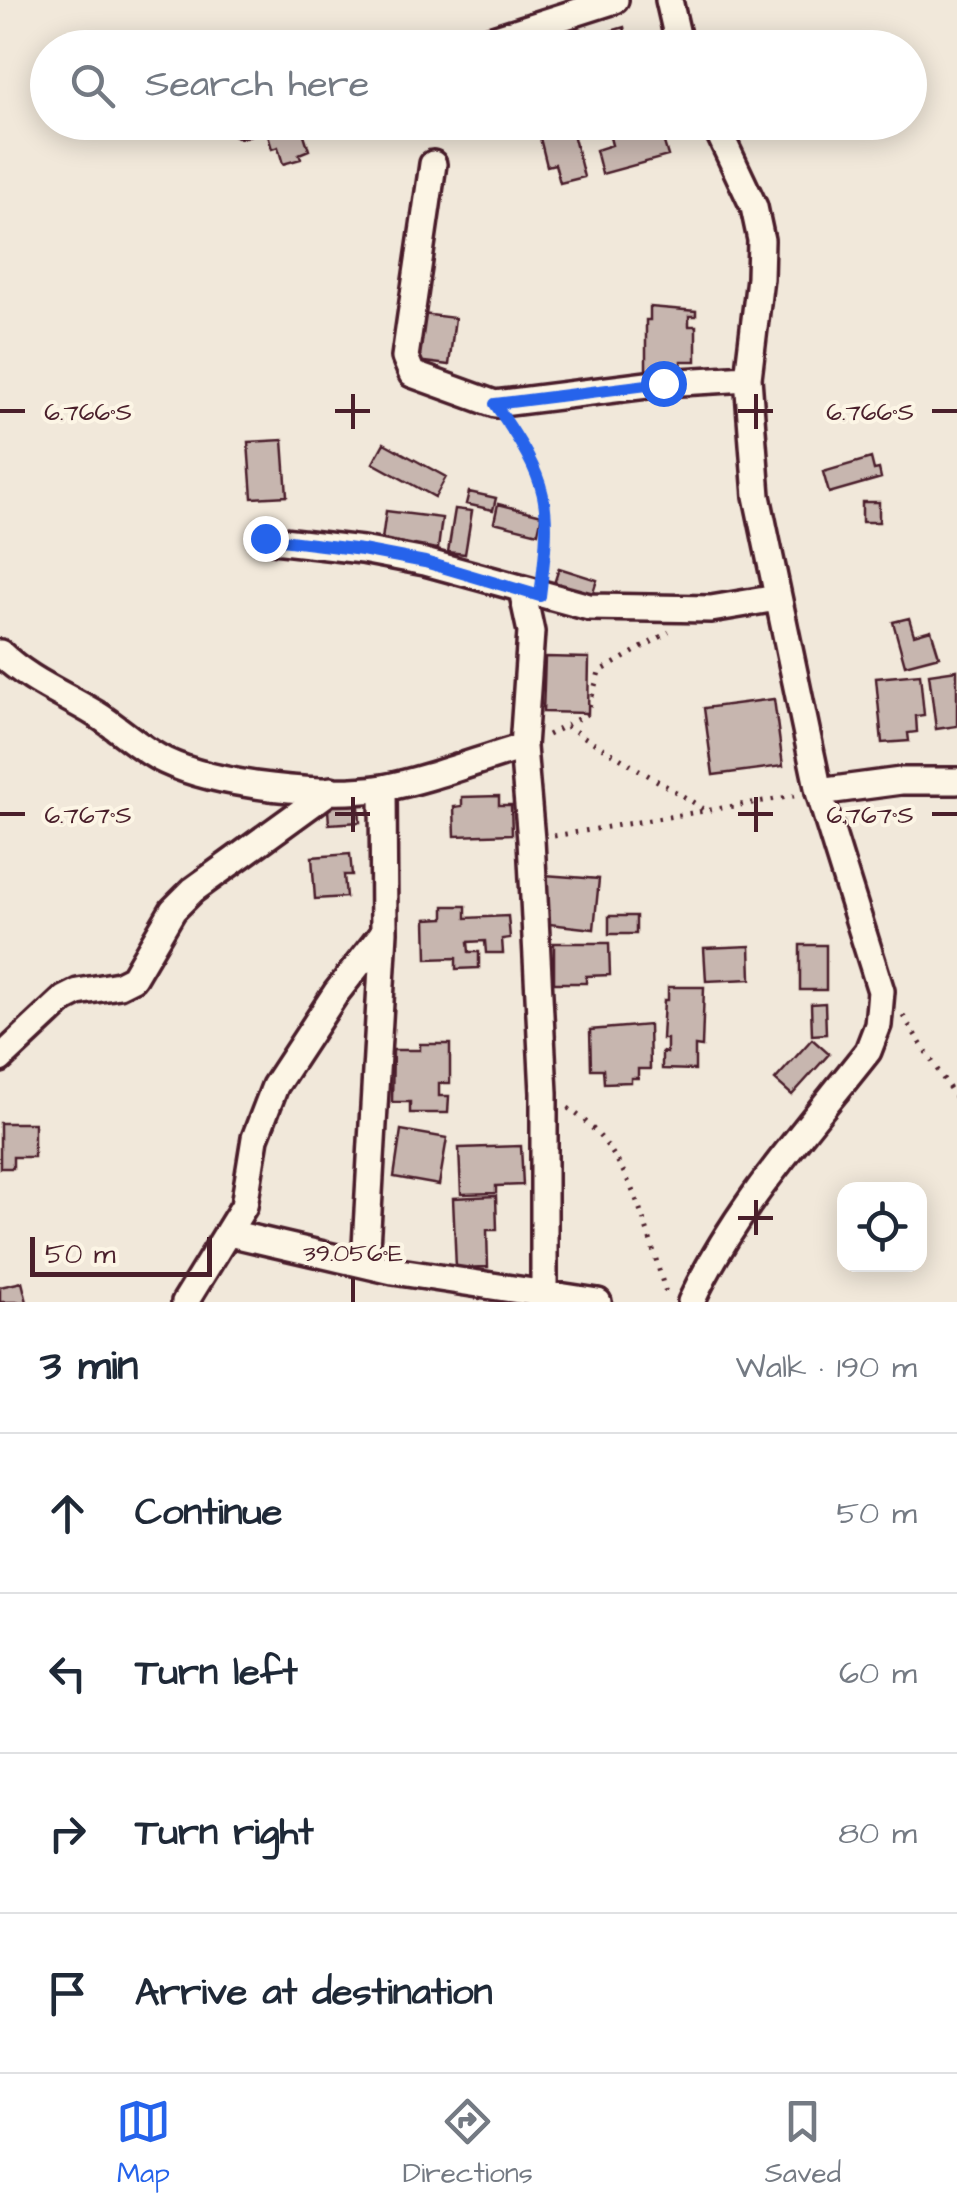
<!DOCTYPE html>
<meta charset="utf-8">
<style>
:root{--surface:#fff;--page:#f6f6f7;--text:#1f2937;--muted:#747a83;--line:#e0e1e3;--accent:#2563eb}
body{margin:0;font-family:"Architects Daughter",sans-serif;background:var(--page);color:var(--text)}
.controls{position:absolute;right:30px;bottom:30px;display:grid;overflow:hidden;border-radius:20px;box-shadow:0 5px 25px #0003}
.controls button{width:90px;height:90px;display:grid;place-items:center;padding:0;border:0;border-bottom:2px solid var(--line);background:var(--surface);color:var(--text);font:50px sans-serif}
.scale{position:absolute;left:30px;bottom:25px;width:182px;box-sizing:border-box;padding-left:10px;border:5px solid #4a1f2b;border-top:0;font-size:28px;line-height:35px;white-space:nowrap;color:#4a1f2b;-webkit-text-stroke:8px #fcf5e5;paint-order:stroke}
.stop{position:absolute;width:30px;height:30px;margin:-22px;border:8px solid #2563eb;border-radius:50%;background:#fff}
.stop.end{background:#2563eb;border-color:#fff;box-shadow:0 2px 10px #0008}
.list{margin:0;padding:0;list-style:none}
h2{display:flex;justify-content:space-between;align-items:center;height:130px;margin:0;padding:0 40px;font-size:42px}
h2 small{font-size:32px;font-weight:400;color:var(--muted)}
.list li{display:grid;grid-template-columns:65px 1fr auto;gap:30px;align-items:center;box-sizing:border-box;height:160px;padding:0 40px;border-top:2px solid var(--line)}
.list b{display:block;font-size:38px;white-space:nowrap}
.list em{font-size:32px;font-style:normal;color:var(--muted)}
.icon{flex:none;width:55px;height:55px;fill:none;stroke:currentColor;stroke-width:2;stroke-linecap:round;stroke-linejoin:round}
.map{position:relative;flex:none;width:957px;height:1302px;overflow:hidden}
.search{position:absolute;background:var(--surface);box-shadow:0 5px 25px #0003;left:30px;right:30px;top:30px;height:110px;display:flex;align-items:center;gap:25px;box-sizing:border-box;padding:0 35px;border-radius:55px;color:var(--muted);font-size:38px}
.sheet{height:770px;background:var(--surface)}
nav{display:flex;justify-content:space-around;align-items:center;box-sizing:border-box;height:140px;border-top:2px solid var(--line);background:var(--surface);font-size:28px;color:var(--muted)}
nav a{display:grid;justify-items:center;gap:5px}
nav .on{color:var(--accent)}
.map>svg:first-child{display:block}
</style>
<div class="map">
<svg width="957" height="1302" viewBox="0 0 957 1302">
<rect width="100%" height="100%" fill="#f1e8da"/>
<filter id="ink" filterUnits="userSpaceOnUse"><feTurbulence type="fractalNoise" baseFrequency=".01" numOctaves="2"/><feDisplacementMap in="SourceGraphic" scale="20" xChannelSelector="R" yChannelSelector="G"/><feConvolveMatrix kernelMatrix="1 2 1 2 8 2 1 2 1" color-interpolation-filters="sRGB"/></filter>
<g filter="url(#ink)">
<path fill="#c7b6af" stroke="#4a1f2b" stroke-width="2.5" d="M624,27l5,21h-41v-6l18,-4 -2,-5z
M281,122h19l9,28 -10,4 2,5 -18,5 -5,-17 -6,2 -5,-17 16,-5z
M536,122h34l14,55 -24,6 -5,-19 -8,2z
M606,122h41l3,10 10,-3 8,27 -66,18 -6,-24 16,-5z
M650,307l46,4v5h-7v10h7v35h-15v9h-35v-50h4z
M422,314l33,4 -6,47 -33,-4z
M283,440l4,56 -35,2 -4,-56z
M384,443l62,34 -11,20 -62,-34z
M871,458l3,12 5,-1 2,9 -52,15 -6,-21z
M469,492l27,6 -3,12 -27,-6z
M862,502h17v20h-17z
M498,504l44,11 -4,18 -44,-11z
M455,509l17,2 -7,43 -17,-2z
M386,511l56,7 -4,31 -14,-2 -1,5 -42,-5z
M559,568l38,12 -6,19 -38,-12z
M909,618l5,17 17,-5 8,26 -34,9 -12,-43z
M545,657l44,1 -1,55 -45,-1z
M957,670v56l-21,3 -7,-55z
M920,674l4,41 -8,1 1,16 -9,1 1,8 -27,2 -6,-65z
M774,699l9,67 -70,9 -9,-67z
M358,792l2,30 -31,2 -2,-30z
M499,796v9h12l1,29 -57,2 -1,-29 8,-1v-9z
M350,854l2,21h-8l2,22 -31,2 -3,-42z
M544,875l55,4 -5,50 -54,-6z
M444,906h22v12l42,-2 2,22 -8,1 1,14h-17l-1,-12 -17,1 1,10h10v16l-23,1v-11l-29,1 -1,-40 18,-1z
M609,916h27v18h-27z
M554,943h55l1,32 -24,1v7h-32z
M800,945h26v45h-26z
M750,946l1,33 -45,2 -2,-33z
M668,987h36l-2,60 -7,-1v24l-33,-1v-17l5,1v-14h-5l2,-39h4z
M825,1003l1,31 -14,1 -1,-31z
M649,1025l1,44h-12v9h-7v4l-27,1 -1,-14h-12l-1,-39z
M812,1039l17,15 -37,41 -17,-15z
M420,1044h30v39h-11v13h10l-1,17h-38v-11h-18l1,-52h27z
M0,1123h34v34h-21v11h-13z
M401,1130l46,8 -8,47 -45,-8z
M521,1146l2,39 -27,1v7l-35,1 -2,-46z
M496,1196l1,34h-10l1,37 -32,1 -3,-70z
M22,1282l5,20h-27v-15z"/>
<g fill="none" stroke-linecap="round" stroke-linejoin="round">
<defs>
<path id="minor" d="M669,0l11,48
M465,48l150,-48
M242,123l2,-1
M433,164l-28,193 7,17 83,30 168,-21 85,-5
M265,539l97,11 63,12 164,45 122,2 66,-11
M522,590l9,42 -8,115 8,93 13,253v203
M0,653c28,27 63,41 96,61 23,14 45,36 69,47 53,25 161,36 218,27 45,-8 95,-28 140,-41
M819,792l82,-11h56
M0,1059l64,-60 14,-7 41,-7 14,-7 40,-68 20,-20 138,-100
M229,1233l164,38 205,31
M365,1264l19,-332 -1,-144
M185,1302l59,-96 11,-68 20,-52 61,-93 48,-61
M691,1302c43,-93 114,-171 177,-251l10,-26 3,-34 -62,-199 -62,-296 -9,-118 12,-100 1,-38 -7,-33 -40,-85"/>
</defs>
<use href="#minor" stroke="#4a1f2b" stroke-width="32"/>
<path stroke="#4a1f2b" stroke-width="5" stroke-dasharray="2.5 8" stroke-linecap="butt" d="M511,427c35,52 39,83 32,145
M566,726l140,84
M548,735l39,-21 12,-42 70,-40
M554,836l240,-40
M903,1016l54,84
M568,1108c63,42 78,120 99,189"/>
<use href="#minor" stroke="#fcf5e5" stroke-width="25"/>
</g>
</g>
<g fill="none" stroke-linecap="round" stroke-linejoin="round" filter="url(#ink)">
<path stroke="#2563eb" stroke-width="12" d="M265,538l97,12 63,12 115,34c12,-97 10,-111 -45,-192l168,-21"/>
</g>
<path fill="none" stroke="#4a1f2b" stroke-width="4" d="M353,394v35M756,394v35M0,411h25M335,411h35M738,411h35M932,411h25M353,797v35M756,797v35M0,814h25M335,814h35M738,814h35M932,814h25M756,1200v35M738,1218h35M353,1277v25"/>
<g font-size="25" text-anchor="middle" fill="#4a1f2b" stroke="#fcf5e5" stroke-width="8" stroke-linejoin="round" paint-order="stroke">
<text x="88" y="420">6.766°S</text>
<text x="870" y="420">6.766°S</text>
<text x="88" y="823">6.767°S</text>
<text x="870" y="823">6.767°S</text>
<text x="353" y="1261">39.056°E</text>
</g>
</svg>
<div class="controls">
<button><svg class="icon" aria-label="locate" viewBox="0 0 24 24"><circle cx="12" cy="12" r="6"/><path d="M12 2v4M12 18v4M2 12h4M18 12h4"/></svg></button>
</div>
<div class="scale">50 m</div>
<div class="stop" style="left:663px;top:383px"></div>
<div class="stop end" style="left:265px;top:538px"></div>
<div class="search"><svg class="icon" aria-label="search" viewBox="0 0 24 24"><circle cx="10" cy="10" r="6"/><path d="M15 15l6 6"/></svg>Search here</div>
</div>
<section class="sheet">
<h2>3 min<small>Walk · 190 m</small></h2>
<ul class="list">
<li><svg class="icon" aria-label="ahead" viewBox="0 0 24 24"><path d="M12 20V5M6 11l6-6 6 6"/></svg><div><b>Continue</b></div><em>50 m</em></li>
<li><svg class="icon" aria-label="left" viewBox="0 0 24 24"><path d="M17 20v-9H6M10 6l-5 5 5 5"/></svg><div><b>Turn left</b></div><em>60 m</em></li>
<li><svg class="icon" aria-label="right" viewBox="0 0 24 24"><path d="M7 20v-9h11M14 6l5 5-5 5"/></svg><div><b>Turn right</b></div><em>80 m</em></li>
<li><svg class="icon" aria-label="arrive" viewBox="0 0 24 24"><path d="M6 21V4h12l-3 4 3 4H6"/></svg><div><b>Arrive at destination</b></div></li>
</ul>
</section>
<nav>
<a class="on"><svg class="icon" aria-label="map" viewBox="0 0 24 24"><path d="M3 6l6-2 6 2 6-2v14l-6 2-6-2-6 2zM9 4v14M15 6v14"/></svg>Map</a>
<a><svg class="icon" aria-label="directions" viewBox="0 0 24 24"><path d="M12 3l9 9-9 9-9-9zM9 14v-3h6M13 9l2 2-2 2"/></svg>Directions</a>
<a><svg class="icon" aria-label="saved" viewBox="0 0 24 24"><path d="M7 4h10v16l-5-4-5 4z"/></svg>Saved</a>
</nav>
